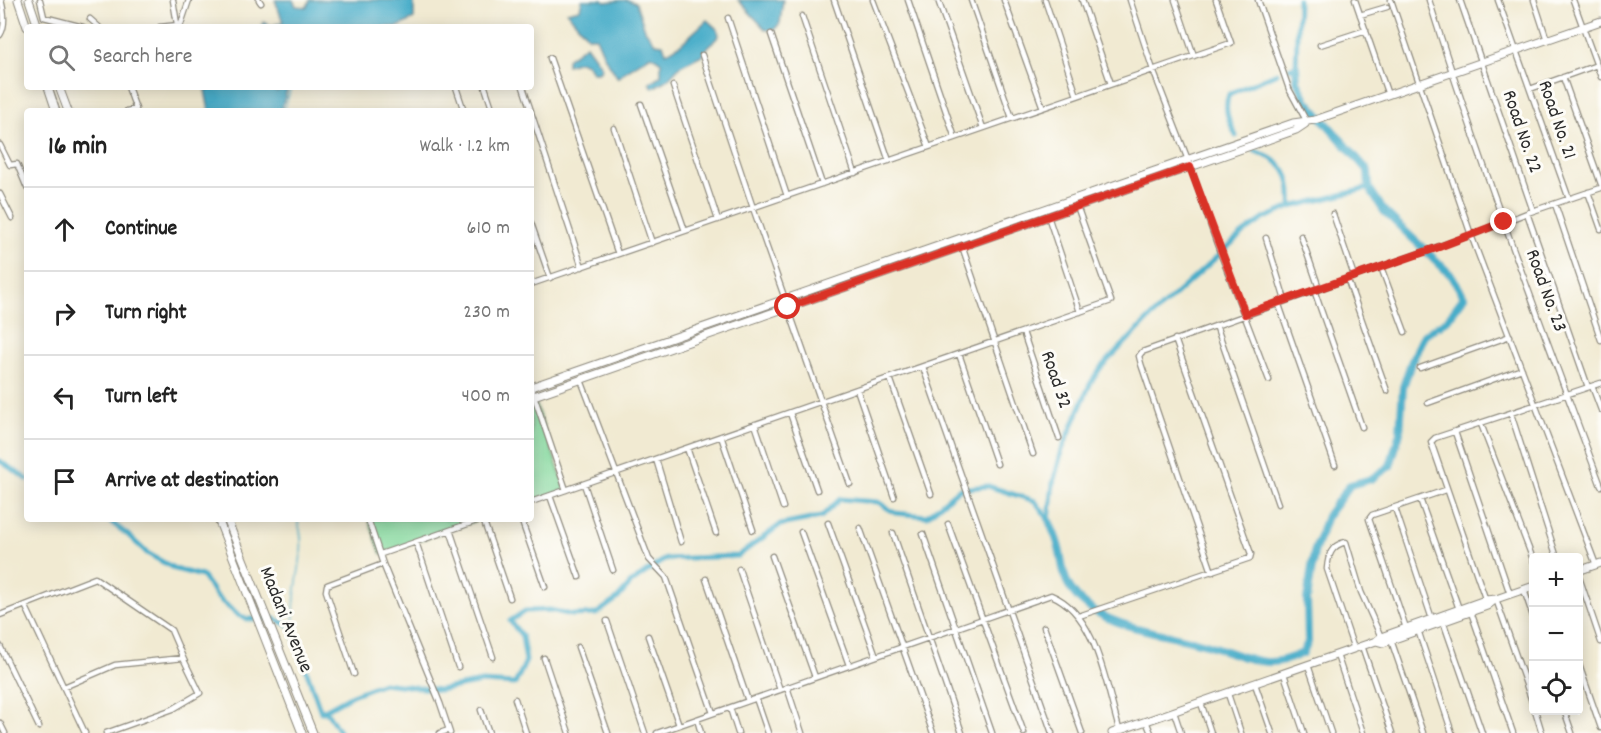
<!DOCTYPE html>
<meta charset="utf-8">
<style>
:root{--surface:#fff;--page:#f2f2f2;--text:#222;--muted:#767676;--line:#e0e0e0}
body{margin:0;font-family:Dekko,sans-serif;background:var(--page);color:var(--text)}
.controls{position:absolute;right:18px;bottom:18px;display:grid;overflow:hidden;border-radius:6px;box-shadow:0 3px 15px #0003}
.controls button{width:54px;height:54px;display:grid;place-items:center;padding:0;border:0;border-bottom:2px solid var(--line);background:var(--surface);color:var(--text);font:30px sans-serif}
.stop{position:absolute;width:18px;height:18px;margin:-14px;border:4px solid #d93025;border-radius:50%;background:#fff}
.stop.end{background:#d93025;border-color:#fff;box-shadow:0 2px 6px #0008}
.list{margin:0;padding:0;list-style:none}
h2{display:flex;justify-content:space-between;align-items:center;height:78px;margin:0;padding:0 24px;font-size:26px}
h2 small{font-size:20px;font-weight:400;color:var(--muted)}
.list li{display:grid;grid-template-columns:39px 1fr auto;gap:18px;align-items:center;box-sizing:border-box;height:84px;padding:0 24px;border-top:2px solid var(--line)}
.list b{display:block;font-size:22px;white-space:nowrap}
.list em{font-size:20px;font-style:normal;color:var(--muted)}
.icon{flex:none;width:33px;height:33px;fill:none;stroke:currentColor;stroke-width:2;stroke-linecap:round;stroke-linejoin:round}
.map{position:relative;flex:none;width:1601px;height:733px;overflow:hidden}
.search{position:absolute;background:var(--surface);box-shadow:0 3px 15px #0003;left:24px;top:24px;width:510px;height:66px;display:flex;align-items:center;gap:15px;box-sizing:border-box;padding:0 21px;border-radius:6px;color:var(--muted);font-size:22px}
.panel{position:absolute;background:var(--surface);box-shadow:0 3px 15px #0003;left:24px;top:108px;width:510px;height:414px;border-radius:6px}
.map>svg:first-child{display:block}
</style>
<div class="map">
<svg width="1601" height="733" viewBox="0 0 1601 733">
<rect width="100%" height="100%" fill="#fdfcf7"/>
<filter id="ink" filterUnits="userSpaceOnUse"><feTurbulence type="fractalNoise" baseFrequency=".0167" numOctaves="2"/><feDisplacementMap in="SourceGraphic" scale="12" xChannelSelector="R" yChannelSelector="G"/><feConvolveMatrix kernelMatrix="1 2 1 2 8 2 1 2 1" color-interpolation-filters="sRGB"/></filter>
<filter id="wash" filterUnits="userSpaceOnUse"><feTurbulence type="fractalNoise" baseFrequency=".008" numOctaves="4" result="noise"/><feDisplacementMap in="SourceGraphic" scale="24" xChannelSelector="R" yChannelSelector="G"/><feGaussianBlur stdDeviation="1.35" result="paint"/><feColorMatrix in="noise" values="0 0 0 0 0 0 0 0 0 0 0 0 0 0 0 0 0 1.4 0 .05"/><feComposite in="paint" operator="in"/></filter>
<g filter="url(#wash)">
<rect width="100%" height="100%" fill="#f1ead2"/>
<path fill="#82d89c" stroke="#568264" stroke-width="1.5" d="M533,396l33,94 -35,12v-105z
M368,519h114l-101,35z"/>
<path fill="#4aadc9" stroke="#3a6c7a" stroke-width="1.5" d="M275,0h18l3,6 11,1 3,-7h104v19l-16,8h-137l3,-5 7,4 12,-4z
M582,0h21l2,2 22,-2 9,3 9,27 10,13 8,1 3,9 15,-9 26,-24 11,10 1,6 -11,11 -6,8 -22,11 -12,13 -15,9 -4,-5 12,-8v-13l-10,-7 -28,18 -5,5 -13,-20 -9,-21h-8l-21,-25 13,-3z
M738,0h45l-3,23 -5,6 -9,1z
M586,45l16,22 -3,5h-7l-5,-8 -7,-3 -13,4v-6z
M218,87h46l13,5 5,-5h6l-7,24h-72l-4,-21z"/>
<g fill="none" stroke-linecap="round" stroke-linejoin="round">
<path stroke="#4aadc9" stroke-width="1.5" d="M284,111l7,-24
M293,627c1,-13 1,-25 3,-38 3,-26 10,-43 1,-70"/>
<path stroke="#4aadc9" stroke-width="5" d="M1290,68l6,-1 2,-67
M1236,136c-7,-15 -13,-26 -7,-42l48,-21
M1291,207l78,-19
M0,461l27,18
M107,519l21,16 19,18 28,16 27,7 16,22 20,17 9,4h28l18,8 2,11 26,74h6l13,21
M321,712l31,-17 31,-12 56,7 43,-8 33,2 11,-23 -4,-25 -12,-15 15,-10 25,-1 22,5 24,-1 21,-15 15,-17 33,-23 73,-3 42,-31 41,-8 19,-18 38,3 17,11 32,3 32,-27 29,-3 47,15 14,19 4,-37 9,-33 28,-66 11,-17 52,-52 89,-81 23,-16 26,-11c2,-32 -6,-45 -36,-56"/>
<path stroke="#4aadc9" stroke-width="8" d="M1049,520c2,7 6,14 8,21 8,24 2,38 23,59 31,30 86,32 126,44 20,6 40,16 61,18 13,1 25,-4 36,-9l5,-11 -1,-42 7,-47 13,-37 23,-31 21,-6 19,-13 10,-34 3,-45 8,-24 13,-28 23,-15 17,-23 -12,-21 -68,-65 -15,-23 -1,-17 -61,-70 -10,-20 -1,-14"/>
</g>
</g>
<g filter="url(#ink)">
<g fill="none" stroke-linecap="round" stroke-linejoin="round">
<defs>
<path id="street" d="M40,0l4,17 39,10
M173,0l4,24
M259,0l2,3
M834,0l55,161
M873,0l56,147
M908,0l47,138
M938,0l45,128
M971,0l41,118
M1004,0l39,108
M1045,0l32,96
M1082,0l29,84
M1130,0l23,70 35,90 29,84 52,136
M1175,0l19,56
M1258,0l31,89 18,33
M1355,0l33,95
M1391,0l80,235 125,330
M1429,0c51,164 112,325 172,486
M1460,0l73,211
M1498,0l71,199
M1534,0l13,40
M1573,0l28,77
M1360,15l27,-8
M802,16l53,157
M728,18l59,178
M90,19l9,8
M160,27l18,-2
M180,27l9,-27
M771,34l51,150
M0,35c6,-9 4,-24 1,-35
M1320,45l46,-15
M702,55l51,153 97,276
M550,58l68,196
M1563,77l38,107
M673,86l45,134
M456,87l8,24
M485,87l8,24
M523,87l8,24
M1530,89l67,-24
M641,104l44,127
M127,111l9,-2 -8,-22
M531,112l51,155
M614,128l38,115
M0,145l10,20 7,-1 10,24
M1588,192l13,37
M0,194l12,24
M1555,204l46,136
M1527,213l61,174
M1333,214l21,62
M1048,216l32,96
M531,223l19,55
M1301,236l18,52
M1266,238l19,62
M962,246l71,208
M1381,267l24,65
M1347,278l40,113
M531,284l700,-241 -15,-43
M1314,290l48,137
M1278,302l57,163
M1216,325l62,179
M1023,332l36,106
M959,354l38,110
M923,367l129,366
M1420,368l90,-32
M890,378l41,116
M581,380l68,179 17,18 47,136
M1592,386l9,24
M531,387l35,103
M857,389l37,108
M1428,403l94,-34
M790,413l27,77
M1511,414l46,144
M755,424l28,83
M1481,424l53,138
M1455,432l55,162
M721,436l32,94
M687,448l29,85
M656,459l25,83
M584,484l29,86
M550,496l29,81
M1420,499l39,110
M531,502l580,-201 -34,-95
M1395,508l37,111
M368,519l15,45 57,139 10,30
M483,519l27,79
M521,519l24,68
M828,523l48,133
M948,524l76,209
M860,528l73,205
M450,530l43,127
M801,532l48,133
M893,533l69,200
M923,534l69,199
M416,542l42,125
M381,554l101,-35
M772,556l43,121
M739,569l41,121
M1212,572l-71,-208 -2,-8 3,-4 329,-117 56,-22 74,-25
M1578,574l23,68
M706,579l42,122
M1524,590l10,29
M1496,599l38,108
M1486,601l-55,-159 4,-4 166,-55
M26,607l59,126
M1471,612l42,121
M0,615l95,-37 76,52 12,28
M1079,616l171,-58 1,-4 -76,-215
M607,621l38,112
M1443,621l39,112
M1044,627l38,106
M1406,628l-37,-109 3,-4 74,-25
M1418,630l34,103
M648,636l31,89
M1391,640l32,93
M0,646l39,81
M1362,646l30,87
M578,647l30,86
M1354,649l-27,-80c1,-13 4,-24 19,-27l15,50 20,45
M1337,655l26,78
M544,658l25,75
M1578,662l23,66
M1308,665l23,68
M354,674l-28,-83 1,-6 56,-21
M1284,674l20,59
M1255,684l17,49
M64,687l51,-22 68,-7 17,35 -27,16 -67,24
M787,687l15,46
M1228,694l13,39
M756,698l12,35
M515,699l11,34
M1201,703l10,30
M730,708l8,25
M481,710l8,23
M1535,710l7,23
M1564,710l8,23
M1174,712l7,21
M697,719l4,14
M1146,721l5,12
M0,723l5,10
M440,733l9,-3
M657,733l394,-138c47,19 55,93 69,137"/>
<path id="secondary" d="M18,0l9,27
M29,0l9,27
M48,87l8,24
M59,87l9,24
M531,387l762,-264 22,-3 286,-99
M531,397l765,-267 9,-6
M218,519l84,214
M227,519l86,214
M1578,571l23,-8
M1376,641l7,2 104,-37 9,-7
M1112,733l264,-92 5,-4 104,-37 11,-1 38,-13"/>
</defs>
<use href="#street" stroke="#8e8a7e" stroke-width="7"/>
<use href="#secondary" stroke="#8e8a7e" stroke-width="9"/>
<use href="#street" stroke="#fff" stroke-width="4.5"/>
<use href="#secondary" stroke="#fff" stroke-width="7"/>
</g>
</g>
<g fill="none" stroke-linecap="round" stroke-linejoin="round" filter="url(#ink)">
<path stroke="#d93025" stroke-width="8" d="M788,307l402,-140 55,147 194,-67 65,-25"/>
</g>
<g text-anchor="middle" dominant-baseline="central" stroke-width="6" stroke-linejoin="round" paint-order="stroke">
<g font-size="20" fill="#2b2b2b" stroke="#fdfcf7">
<text transform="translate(1556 120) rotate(71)">Road No. 21</text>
<text transform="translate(1521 132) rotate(71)">Road No. 22</text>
<text transform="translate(1545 291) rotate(70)">Road No. 23</text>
<text transform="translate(1055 380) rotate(71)">Road 32</text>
<text transform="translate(285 620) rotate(68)">Madani Avenue</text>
</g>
</g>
</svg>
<div class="controls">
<button>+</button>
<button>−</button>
<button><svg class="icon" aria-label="locate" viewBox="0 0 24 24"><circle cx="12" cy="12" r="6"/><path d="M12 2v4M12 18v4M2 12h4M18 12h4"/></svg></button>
</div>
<div class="stop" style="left:788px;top:307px"></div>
<div class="stop end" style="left:1504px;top:222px"></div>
<div class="search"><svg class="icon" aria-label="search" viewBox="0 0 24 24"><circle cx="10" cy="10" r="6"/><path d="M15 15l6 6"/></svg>Search here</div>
<section class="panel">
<h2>16 min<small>Walk · 1.2 km</small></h2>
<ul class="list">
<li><svg class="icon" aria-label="ahead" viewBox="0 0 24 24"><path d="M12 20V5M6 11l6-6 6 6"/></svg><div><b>Continue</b></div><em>610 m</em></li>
<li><svg class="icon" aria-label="right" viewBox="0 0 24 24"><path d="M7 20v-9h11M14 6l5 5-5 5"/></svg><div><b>Turn right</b></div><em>230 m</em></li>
<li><svg class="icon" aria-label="left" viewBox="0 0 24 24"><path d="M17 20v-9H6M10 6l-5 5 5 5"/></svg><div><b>Turn left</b></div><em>400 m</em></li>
<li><svg class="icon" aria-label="arrive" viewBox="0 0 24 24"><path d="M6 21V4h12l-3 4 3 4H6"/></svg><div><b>Arrive at destination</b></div></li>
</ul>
</section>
</div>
